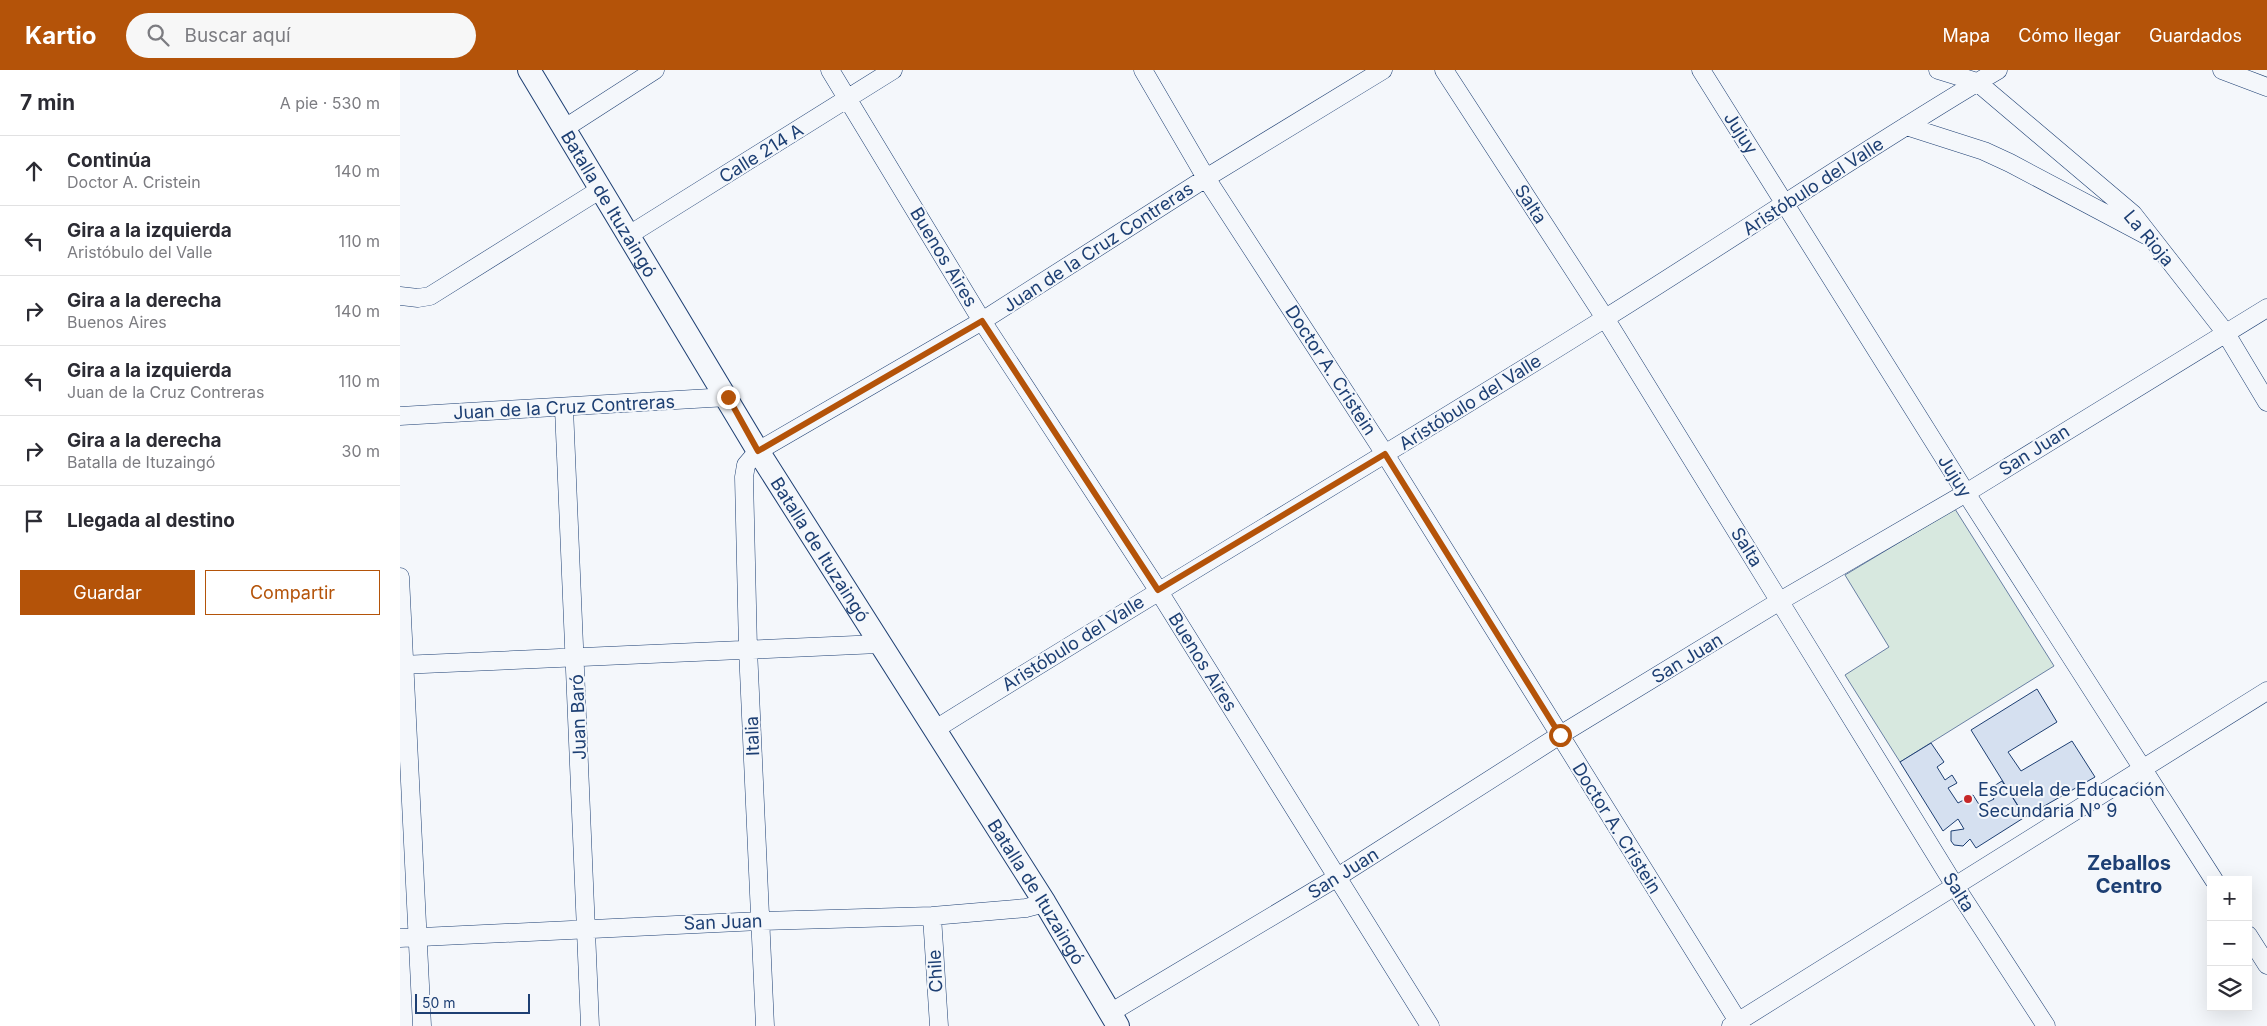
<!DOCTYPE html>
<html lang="es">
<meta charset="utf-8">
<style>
:root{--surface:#fff;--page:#f7f7f7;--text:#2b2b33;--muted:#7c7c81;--line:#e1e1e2;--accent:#b45309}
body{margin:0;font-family:Inter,sans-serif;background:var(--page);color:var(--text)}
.controls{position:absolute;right:15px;bottom:15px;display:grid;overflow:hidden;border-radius:0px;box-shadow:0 5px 20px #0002}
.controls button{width:45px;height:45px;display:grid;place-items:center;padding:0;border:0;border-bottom:1px solid var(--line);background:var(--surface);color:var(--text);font:25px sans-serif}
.scale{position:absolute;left:15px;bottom:12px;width:115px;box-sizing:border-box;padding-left:5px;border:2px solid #1d3f73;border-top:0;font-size:14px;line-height:18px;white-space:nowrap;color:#1d3f73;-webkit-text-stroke:4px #f4f7fb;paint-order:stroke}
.stop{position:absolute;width:15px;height:15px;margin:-11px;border:4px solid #b45309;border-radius:50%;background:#fff}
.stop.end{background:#b45309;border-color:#fff;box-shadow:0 1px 5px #0008}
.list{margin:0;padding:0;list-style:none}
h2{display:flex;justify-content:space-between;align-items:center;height:65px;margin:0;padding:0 20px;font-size:21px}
h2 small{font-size:16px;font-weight:400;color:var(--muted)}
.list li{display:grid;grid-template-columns:32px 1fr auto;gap:15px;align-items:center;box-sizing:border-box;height:70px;padding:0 20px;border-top:1px solid var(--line)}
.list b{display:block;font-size:19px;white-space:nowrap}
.list p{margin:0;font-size:16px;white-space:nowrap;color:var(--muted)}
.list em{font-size:16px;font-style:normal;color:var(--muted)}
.actions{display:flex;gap:10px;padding:15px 20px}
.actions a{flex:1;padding:11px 0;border:1px solid var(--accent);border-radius:0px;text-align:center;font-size:18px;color:var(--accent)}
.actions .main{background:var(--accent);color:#fff}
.icon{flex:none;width:28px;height:28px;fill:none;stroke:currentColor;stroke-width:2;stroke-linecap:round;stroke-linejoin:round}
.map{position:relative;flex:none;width:1867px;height:956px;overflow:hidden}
header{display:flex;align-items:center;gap:30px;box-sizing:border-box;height:70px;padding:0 25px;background:var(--accent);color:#fff}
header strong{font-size:24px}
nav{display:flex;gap:28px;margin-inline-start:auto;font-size:18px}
.search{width:350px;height:45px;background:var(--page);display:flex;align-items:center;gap:12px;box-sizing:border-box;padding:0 18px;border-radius:28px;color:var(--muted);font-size:19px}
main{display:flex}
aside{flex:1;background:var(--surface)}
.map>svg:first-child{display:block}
</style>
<header>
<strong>Kartio</strong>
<div class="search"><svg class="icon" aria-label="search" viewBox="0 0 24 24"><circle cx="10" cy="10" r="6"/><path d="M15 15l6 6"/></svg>Buscar aquí</div>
<nav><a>Mapa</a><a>Cómo llegar</a><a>Guardados</a></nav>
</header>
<main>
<aside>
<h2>7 min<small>A pie · 530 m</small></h2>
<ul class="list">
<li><svg class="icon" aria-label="ahead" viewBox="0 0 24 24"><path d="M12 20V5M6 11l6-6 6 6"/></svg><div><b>Continúa</b><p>Doctor A. Cristein</p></div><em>140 m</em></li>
<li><svg class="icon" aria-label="left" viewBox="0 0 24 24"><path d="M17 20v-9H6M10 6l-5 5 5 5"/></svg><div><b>Gira a la izquierda</b><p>Aristóbulo del Valle</p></div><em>110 m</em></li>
<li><svg class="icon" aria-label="right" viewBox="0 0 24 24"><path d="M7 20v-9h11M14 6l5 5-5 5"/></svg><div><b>Gira a la derecha</b><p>Buenos Aires</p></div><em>140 m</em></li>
<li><svg class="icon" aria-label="left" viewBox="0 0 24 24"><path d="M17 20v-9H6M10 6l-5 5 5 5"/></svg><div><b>Gira a la izquierda</b><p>Juan de la Cruz Contreras</p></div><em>110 m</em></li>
<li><svg class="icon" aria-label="right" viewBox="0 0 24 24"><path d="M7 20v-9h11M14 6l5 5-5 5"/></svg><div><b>Gira a la derecha</b><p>Batalla de Ituzaingó</p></div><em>30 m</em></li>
<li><svg class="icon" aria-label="arrive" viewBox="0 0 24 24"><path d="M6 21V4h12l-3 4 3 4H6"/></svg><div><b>Llegada al destino</b></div></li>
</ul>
<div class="actions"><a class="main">Guardar</a><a>Compartir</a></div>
</aside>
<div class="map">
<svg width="1867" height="956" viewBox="0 0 1867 956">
<rect width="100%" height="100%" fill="#f4f7fb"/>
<path fill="#d7e8df" stroke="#687fa3" d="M1555,439l99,157 -154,96 -55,-87 44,-28 -44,-72z"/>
<path fill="#d5e0f0" stroke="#1d3f73" d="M1637,619l20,33 -49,30 13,19 51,-30 23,36 -70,40 -54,-87z
M1531,673l13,19 -7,5 8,13 7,-5 5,8 -9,5 10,15 15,-8 7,11 14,-7 -5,-10 13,-8 23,36 -49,31 -6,-9 -7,7 -9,-1 -3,-4v-10l13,-2 -6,-10 -15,12 -43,-69z"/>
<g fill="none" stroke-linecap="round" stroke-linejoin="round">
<defs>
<path id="minor" d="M430,0l152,251 176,269 272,436
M743,0l63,108 179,276 356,572
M1044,0l161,248 350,568 91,140
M1301,0l265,423 248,387
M1538,0l39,12 156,132 92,118 42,70
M1822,0l45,17
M1506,56l78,25 26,12 136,72
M165,58l90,-58
M229,165l264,-165
M0,226l18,2 12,-2 171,-107
M164,338l26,618
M0,346l328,-19
M0,507l22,449
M0,595l479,-21
M534,660c222,-139 448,-272 670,-411 132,-82 260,-170 394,-249
M532,846l7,110
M1848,865l19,30
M0,868l360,-17 172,-5 94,-8 19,-5
M710,943l226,-135 224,-143 220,-134 186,-108 301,-185
M365,956l-17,-377 -4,-172 2,-12 12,-14 224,-130 224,-143 177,-108
M1331,956l536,-335"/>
<g id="major">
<path id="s1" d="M129,0l229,381 287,452 73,123"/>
</g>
</defs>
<use href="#minor" stroke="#1d3f73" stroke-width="19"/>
<use href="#major" stroke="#1d3f73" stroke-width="24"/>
<use href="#minor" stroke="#f4f7fb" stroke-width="18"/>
<use href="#major" stroke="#f4f7fb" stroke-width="22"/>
</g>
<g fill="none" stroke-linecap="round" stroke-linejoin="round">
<path stroke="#b45309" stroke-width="6" d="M328,327l30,54 224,-130 176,269 227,-136 175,281"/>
</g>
<circle fill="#c62828" stroke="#f4f7fb" stroke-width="2" cx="1568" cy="729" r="5"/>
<g text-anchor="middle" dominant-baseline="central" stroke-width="4" stroke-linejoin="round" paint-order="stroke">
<g font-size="18" fill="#1d3f73" stroke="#f4f7fb">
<text transform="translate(1341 63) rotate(57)">Jujuy</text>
<text transform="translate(361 83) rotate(-32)">Calle 214 A</text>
<text transform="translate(1413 116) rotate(-33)">Aristóbulo del Valle</text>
<text stroke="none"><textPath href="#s1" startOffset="156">Batalla de Ituzaingó</textPath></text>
<text transform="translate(1131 134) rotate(57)">Salta</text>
<text transform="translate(1749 168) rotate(50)">La Rioja</text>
<text transform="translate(698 177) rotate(-33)">Juan de la Cruz Contreras</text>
<text transform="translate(544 187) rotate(59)">Buenos Aires</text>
<text transform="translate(931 300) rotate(57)">Doctor A. Cristein</text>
<text transform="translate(1070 332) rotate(-32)">Aristóbulo del Valle</text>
<text transform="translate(164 337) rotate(-3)">Juan de la Cruz Contreras</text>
<text transform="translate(1634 380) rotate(-32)">San Juan</text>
<text transform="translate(1555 406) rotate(58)">Jujuy</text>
<text transform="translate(1347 477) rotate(58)">Salta</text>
<text stroke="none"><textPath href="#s1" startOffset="561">Batalla de Ituzaingó</textPath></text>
<text transform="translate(673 573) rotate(-32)">Aristóbulo del Valle</text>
<text transform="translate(1287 588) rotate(-31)">San Juan</text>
<text transform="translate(803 592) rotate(58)">Buenos Aires</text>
<text transform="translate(178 647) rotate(-92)">Juan Baró</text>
<text transform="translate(352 666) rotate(-92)">Italia</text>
<text transform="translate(1217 758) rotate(58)">Doctor A. Cristein</text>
<text transform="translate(943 803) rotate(-32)">San Juan</text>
<text stroke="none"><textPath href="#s1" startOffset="966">Batalla de Ituzaingó</textPath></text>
<text transform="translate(1559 822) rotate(58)">Salta</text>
<text transform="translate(323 852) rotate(-2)">San Juan</text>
<text transform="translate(535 901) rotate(-93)">Chile</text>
</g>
<g font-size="18" fill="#1d3f73" stroke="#f4f7fb" text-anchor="start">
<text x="1578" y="719">Escuela de Educación<tspan x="1578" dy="21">Secundaria N° 9</tspan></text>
</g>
<g font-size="20" font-weight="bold" fill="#1d3f73" stroke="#f4f7fb">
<text x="1729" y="793">Zeballos<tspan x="1729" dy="23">Centro</tspan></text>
</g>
</g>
</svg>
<div class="controls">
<button>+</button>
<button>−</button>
<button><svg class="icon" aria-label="layers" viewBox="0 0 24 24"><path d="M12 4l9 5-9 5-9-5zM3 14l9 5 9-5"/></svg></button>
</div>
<div class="scale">50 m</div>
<div class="stop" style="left:1160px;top:665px"></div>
<div class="stop end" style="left:328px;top:327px"></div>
</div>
</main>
